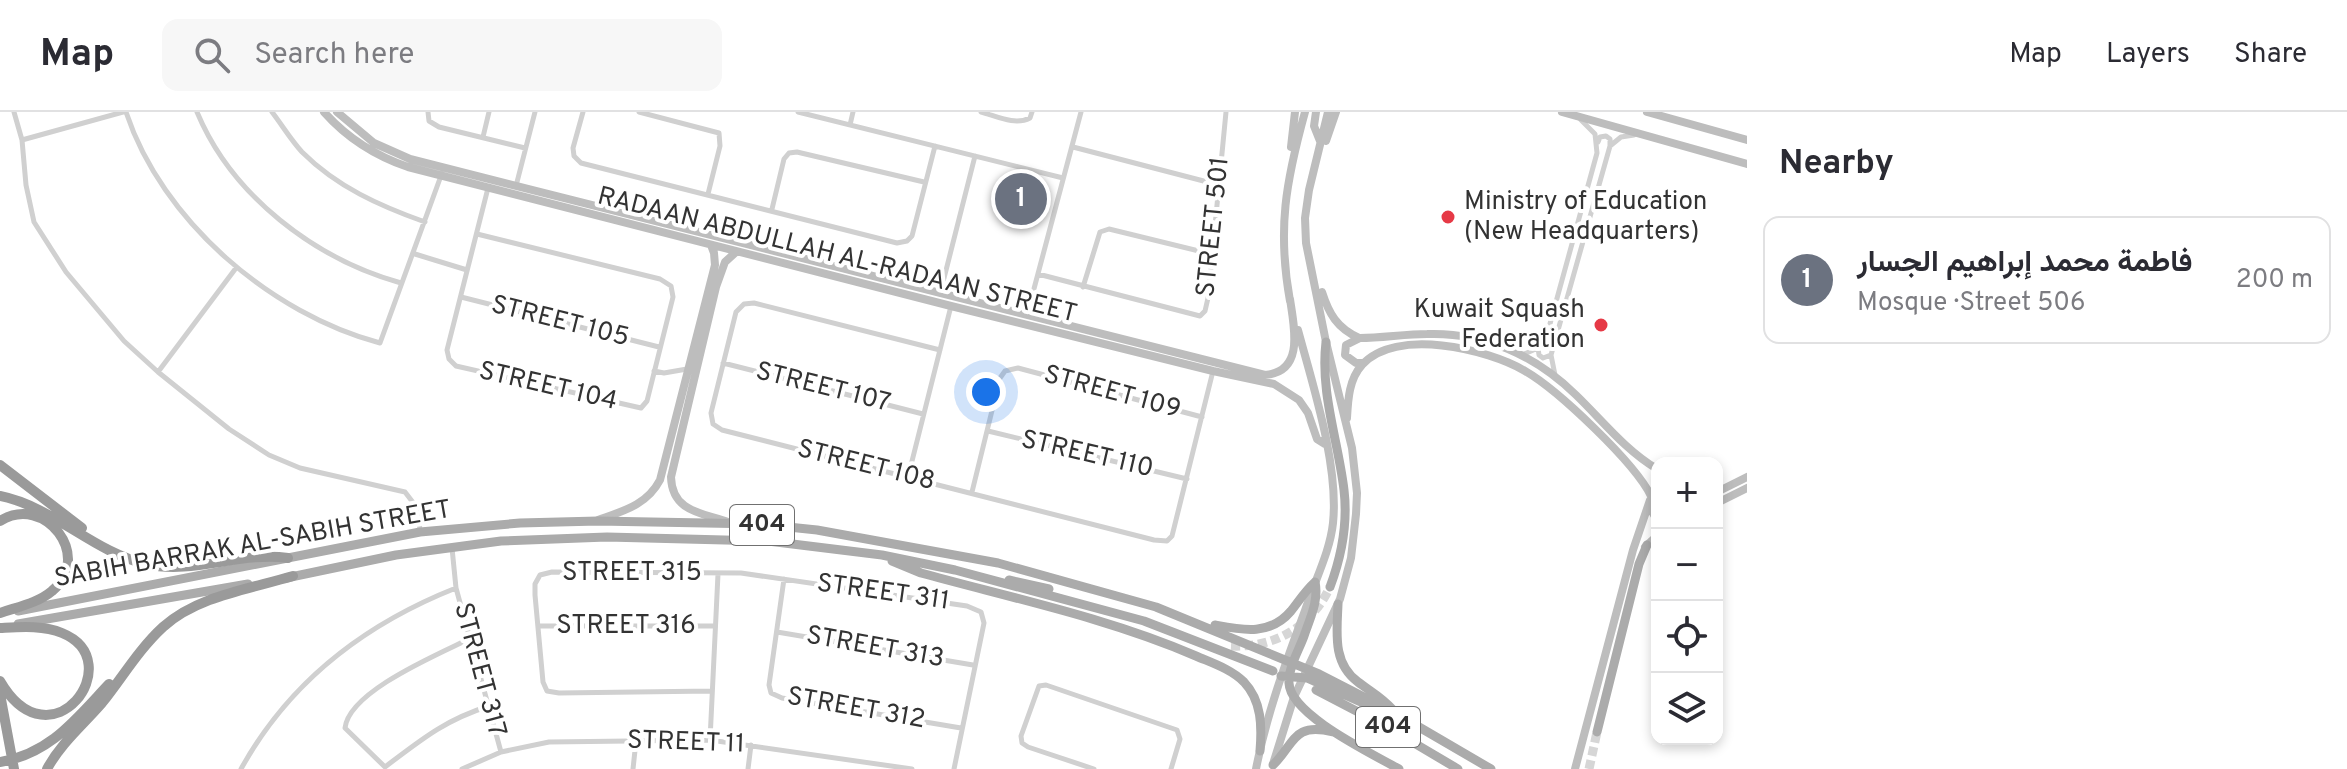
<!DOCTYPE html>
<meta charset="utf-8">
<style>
:root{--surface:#fff;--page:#f7f7f7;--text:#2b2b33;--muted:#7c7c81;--line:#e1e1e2;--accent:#b45309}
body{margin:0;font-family:Overpass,Vazirmatn,sans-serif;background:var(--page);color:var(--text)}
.controls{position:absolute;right:24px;bottom:24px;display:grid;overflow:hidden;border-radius:16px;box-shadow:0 4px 12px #0003}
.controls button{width:72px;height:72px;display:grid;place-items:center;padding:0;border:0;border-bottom:2px solid var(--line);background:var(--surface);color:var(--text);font:40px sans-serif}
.you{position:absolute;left:986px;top:280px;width:28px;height:28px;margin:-20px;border:6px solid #fff;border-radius:50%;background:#1a73e8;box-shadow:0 0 0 12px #1a73e833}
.badge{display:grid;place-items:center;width:52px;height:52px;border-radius:50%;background:var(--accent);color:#fff;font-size:26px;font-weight:700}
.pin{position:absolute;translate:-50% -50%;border:4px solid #fff;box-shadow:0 2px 8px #0006}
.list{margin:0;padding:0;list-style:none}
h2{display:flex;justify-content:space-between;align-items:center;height:104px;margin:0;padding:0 32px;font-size:34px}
h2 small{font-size:26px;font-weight:400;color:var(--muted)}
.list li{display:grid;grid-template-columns:52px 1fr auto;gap:24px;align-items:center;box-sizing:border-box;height:128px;margin:0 16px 16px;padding:0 16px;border:2px solid var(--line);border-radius:16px}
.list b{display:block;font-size:30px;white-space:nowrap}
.list p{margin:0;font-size:26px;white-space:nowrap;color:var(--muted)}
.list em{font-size:26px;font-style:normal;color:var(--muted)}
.icon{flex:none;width:44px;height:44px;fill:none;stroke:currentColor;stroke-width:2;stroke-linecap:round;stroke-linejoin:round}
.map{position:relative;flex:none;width:1747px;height:657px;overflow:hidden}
header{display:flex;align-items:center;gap:48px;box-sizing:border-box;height:112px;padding:0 40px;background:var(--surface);border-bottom:2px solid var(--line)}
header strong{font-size:38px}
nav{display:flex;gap:44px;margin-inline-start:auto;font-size:28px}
.search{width:560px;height:72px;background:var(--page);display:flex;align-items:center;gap:20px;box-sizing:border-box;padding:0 28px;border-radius:16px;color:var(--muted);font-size:30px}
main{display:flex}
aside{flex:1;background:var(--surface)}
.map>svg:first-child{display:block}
</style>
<header>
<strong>Map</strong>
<div class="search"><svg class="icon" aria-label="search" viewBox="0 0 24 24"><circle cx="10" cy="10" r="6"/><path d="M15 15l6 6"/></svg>Search here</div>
<nav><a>Map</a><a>Layers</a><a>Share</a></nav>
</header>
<main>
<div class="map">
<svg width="1747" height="657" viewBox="0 0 1747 657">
<rect width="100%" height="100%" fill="#fff"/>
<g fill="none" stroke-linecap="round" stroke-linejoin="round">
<path stroke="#d6d6d6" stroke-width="9" stroke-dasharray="9 4.5" stroke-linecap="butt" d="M1231,534c44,2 80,-19 99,-59
M1589,657l8,-37"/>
<path stroke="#d0d0d0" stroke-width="5" d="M14,0l8,28 4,45 8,37 32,50 58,69 34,31 71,57 40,26 31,13 105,24 13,17 2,22
M126,0c36,109 145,202 254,231l62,-170
M197,0c35,84 118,147 204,171
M272,0c10,13 19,28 30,40 35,35 78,54 123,70
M428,0l1,9 10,6 86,21
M583,0l-10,36 1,8 7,7 316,80 10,-2 5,-5 23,-90
M639,0l80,21 1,13 -12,48
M798,0l265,66
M981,0c15,4 34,14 49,6l2,-6
M850,13l3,-13
M483,25l6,-25
M22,28l101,-28
M1598,30l2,-5 6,-1 4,3v6
M1073,35l146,38
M516,74l19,-74
M772,97l12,-50 5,-6 8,-1 127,30
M477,122l183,45 11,7 2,11 -26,104 -6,7 -185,-42 -7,-7 -2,-9 41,-162
M415,142l52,16
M1038,162l162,42 5,-5 3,-13 18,-186
M1083,175l17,-55 9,-3 102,25
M940,182l35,-138
M461,185l198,50
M1027,203l54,-203
M1538,236l1,7 4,3 8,-3
M940,238l-186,-47 -10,1 -8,8 -25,101 2,11 9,6 432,110 13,1 5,-5 41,-165
M1522,243l16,-7 10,-17 49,-178 -2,-19 -14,-14
M723,251l200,51
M654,259l10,2 23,-4
M158,260l78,-104
M1555,263l-4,-20 59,-209 11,-9 13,-2
M988,319l199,48
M908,365l43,-171
M972,380l28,-114 5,-7 13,-3 184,49
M452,436l4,40
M784,467l-15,106 2,8 11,5 179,30
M538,514h176
M777,520l196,33
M471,526c-32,16 -122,53 -126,90l40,39c37,-28 60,-47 104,-61
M712,579l-153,2 -12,-2 -4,-9 -8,-87v-11l5,-9 12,-3 189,1 226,33 14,6 3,11 -30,146
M710,628l8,-166
M241,657c48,-87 124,-145 215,-181l45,164
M462,657l39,-17 48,-10 161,-2 202,29
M633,657l3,-28
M748,657l3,-24
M1094,657l-66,-22 -6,-4 -1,-7 18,-50 7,-1 131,45 3,9 -9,30"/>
<path stroke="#bdbdbd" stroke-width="8" d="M324,0c23,26 52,44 84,55l543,139 262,65 61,13 25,16 9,13 9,26 8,5
M337,0l37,31 36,16 855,216c40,-3 29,-48 25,-76
M1316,0l-2,14 6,15
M1562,0l185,52
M1647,0l100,28
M1326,29l10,-29
M1291,35l4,-35
M1322,180c7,22 15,36 37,46
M1290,189c-13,-72 -4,-120 15,-189
M1363,251h-7l-11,-8 1,-10 14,-7c22,0 45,-4 67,-4 57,-2 108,21 149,61 26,25 49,55 81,74
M1347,306c1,-18 2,-39 15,-53 33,-38 126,-16 163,6 33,19 110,92 126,125
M1657,375c-8,10 -9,22 0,32
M1717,380l30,-15
M1717,391l30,-15
M598,408c25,-9 49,-15 62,-40l55,-215 -1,-12 -3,-8
M728,410c-26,-9 -56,-10 -57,-45l45,-190 9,-25 11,-10
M1645,435l12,-11
M1273,652l21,-67 46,-98 11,-41 5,-44 1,-21 -5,-45 -26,-106 -20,-99 -1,-25 4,-28 19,-78
M1256,657c11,-57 31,-110 51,-164 9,-27 23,-54 26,-82 6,-58 -20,-137 -35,-193
M1575,657l58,-219 17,-50"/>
<path stroke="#ababab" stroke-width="9" d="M1326,230c-6,51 12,98 18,148 4,34 -2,65 -14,97
M892,449l29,12c91,25 187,45 275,83 16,7 35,13 48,26 18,19 18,45 16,69
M286,466l110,-23 105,-14 106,-4 161,4 114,14 73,15 189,51 129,50
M1009,468l40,9
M1315,470c4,19 -5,36 -11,54 -5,14 -16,32 -15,47 1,32 84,71 110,86
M1338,492c-1,28 -6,59 20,78 12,9 25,16 35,28
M18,499l402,-79 100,-9 78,-2 161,3 58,6 181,33 158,44 163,67 76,39 96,56
M18,512l230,-40
M1215,513c27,5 55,11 76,-14 8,-10 14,-20 24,-29
M1281,564l26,2 76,34
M1316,578l71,37 71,42
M1597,620l42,-168 8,-19
M1273,653c22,-21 19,-43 60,-33"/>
<path stroke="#9a9a9a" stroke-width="10" d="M0,353l82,63
M0,384c54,11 93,56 146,68 47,11 95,-13 142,-6
M0,409c45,-28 94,36 52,70 -14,12 -35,16 -52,22
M0,516c20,-1 43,-3 62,5 69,28 -11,136 -62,48
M0,582l14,75
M0,650c50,-8 76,-43 109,-78
M47,657c14,-26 36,-44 55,-66 20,-25 37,-54 61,-76 34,-31 87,-38 130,-51"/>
</g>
<g fill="#e63946" stroke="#fff" stroke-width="3">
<circle cx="1448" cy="105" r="8"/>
<circle cx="1601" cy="213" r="8"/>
</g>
<g text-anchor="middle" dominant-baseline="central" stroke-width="8" stroke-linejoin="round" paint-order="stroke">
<g fill="#fff" stroke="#707070" stroke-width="2">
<rect x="730" y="393" width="64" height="40" rx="6"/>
<rect x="1356" y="595" width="64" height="40" rx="6"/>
</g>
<g font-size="24" font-weight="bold" fill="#333">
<text x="762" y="413">404</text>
<text x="1388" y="615">404</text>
</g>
<g font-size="26" fill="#333" stroke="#fff" text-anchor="start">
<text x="1464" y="90">Ministry of Education<tspan x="1464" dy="30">(New Headquarters)</tspan></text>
<text x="1585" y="198" text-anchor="end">Kuwait Squash<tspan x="1585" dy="30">Federation</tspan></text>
</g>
<g font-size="26" fill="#333" stroke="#fff">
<text transform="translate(1214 115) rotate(-84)">STREET 501</text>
<text transform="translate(837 144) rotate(14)">RADAAN ABDULLAH AL-RADAAN STREET</text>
<text transform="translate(560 210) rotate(14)">STREET 105</text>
<text transform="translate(548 275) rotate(13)">STREET 104</text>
<text transform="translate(823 276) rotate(14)">STREET 107</text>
<text transform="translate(1112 281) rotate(15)">STREET 109</text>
<text transform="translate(1087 343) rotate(13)">STREET 110</text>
<text transform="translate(866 354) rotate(14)">STREET 108</text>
<text transform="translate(253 433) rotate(-10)">SABIH BARRAK AL-SABIH STREET</text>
<text x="632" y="461">STREET 315</text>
<text transform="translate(883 481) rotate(8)">STREET 311</text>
<text x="626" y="514">STREET 316</text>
<text transform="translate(875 536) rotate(10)">STREET 313</text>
<text transform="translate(479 558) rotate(75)">STREET 317</text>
<text transform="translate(856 597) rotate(10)">STREET 312</text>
<text transform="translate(686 631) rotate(2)">STREET 11</text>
</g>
</g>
</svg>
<div class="controls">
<button>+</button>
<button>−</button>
<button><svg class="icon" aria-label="locate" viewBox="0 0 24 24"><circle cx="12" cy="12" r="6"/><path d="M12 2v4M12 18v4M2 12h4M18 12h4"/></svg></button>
<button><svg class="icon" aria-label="layers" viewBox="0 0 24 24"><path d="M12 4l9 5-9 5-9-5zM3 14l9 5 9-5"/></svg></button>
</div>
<div class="you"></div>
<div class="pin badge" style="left:1021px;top:87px;background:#6b7280">1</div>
</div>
<aside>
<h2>Nearby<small></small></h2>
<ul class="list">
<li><span class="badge" style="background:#6b7280">1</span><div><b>فاطمة محمد إبراهيم الجسار</b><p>Mosque · Street 506</p></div><em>200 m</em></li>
</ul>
</aside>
</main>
